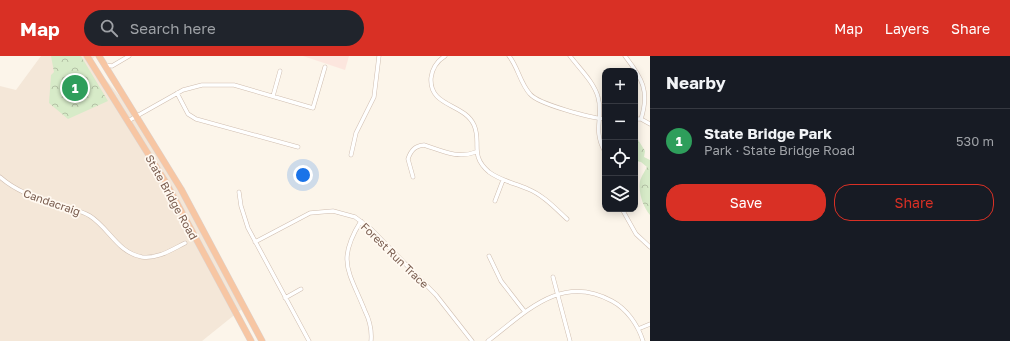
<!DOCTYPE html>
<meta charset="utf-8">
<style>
:root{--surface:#171b24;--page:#20242c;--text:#f1f3f6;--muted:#9ea1a6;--line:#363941;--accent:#d93025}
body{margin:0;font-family:"Golos Text",sans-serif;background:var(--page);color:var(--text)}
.controls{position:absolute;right:12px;top:12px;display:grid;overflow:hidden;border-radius:8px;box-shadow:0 2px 10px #0003}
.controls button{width:36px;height:36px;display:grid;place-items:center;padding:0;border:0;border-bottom:1px solid var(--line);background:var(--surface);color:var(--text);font:20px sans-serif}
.you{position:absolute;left:303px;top:119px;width:14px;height:14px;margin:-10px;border:3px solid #fff;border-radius:50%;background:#1a73e8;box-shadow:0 0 0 6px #1a73e833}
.badge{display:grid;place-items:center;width:26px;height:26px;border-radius:50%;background:var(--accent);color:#fff;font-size:13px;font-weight:700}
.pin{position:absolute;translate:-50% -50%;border:2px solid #fff;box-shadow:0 1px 4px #0006}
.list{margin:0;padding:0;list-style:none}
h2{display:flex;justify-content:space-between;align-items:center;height:52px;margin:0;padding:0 16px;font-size:17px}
h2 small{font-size:13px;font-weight:400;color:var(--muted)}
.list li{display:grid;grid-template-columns:26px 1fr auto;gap:12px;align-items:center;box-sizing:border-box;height:64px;padding:0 16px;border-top:1px solid var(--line)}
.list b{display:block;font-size:15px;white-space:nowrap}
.list p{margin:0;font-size:13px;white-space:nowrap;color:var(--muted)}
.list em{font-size:13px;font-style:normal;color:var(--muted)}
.actions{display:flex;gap:8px;padding:12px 16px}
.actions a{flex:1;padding:9px 0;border:1px solid var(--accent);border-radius:16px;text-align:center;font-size:14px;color:var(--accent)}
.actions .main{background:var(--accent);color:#fff}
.icon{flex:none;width:22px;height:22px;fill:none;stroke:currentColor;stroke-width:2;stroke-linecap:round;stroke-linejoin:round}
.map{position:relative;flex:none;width:650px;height:285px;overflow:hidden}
header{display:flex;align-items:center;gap:24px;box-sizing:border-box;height:56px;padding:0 20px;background:var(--accent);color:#fff}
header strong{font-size:19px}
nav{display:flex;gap:22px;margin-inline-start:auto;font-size:14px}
.search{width:280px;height:36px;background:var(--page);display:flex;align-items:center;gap:10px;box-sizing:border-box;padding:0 14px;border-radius:22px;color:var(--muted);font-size:15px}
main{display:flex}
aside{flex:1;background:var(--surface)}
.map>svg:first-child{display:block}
</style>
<header>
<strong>Map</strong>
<div class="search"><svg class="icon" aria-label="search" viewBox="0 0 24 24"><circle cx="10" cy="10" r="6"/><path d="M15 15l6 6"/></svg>Search here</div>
<nav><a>Map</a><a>Layers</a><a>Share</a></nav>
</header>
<main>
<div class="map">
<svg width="650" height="285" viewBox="0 0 650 285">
<defs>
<pattern id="forest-crowns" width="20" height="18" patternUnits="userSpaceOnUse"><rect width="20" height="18" fill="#d7ebc8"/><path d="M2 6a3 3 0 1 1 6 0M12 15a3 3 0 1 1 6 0" fill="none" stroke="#b3c1a5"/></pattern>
</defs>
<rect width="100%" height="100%" fill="#fcf5ea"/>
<path fill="#f4e7d8" d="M41,0h55l-6,5 49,58 104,189 -41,33h-202v-255l16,4z"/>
<path fill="#fce6de" d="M303,0h46l-4,14z"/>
<path fill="url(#forest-crowns)" d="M51,0h30l27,45 -40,18 -19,-16 2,-28 3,-3z
M635,82h2l8,13 -1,6 6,3v55c-7,-8 -12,-23 -10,-34 1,-4 5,-10 7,-14l-6,-5 -6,-1z"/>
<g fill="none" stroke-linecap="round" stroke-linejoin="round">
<defs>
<path id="minor" d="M445,0c-8,5 -13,13 -14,22 -2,29 33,25 43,47 8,18 -5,30 15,47 12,9 26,11 39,17 15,6 27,19 39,30
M509,0c9,11 11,27 21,38 8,10 61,24 75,25
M570,0c9,12 24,26 28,41 6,20 -6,32 7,55
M625,0c17,22 25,35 16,63
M105,9l7,1 17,-10
M177,37l11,21 8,5 102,28
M273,40l7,-25
M635,63h6l9,5
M128,65l55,-31 19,-5h32l79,23 12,-41
M351,99l5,-22 18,-36 5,-41
M0,121c17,15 37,21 58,28 11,3 22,5 32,11 19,12 28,37 52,41 16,2 29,-7 43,-14
M413,121l-5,-18c3,-9 7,-13 16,-14 19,6 33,14 52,7
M239,136l2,14 7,22 61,113
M495,145l8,-21
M622,153l14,25 14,13
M361,165c-25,40 -12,50 4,90 5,10 7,19 6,30
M255,186l55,-29 23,-2 22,6 16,12 65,66 36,46
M489,200l12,25 24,31
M553,221l17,64
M285,242l16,-9
M638,273l12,-5
M488,285c38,-29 73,-68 124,-40 15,8 26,24 31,40"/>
<path id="trunk" d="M87,0l78,125 86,160
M99,0l82,133 81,152"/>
</defs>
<use href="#minor" stroke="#cfbdaf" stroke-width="4.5"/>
<use href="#trunk" stroke="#dcd4d1" stroke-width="7"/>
<use href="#minor" stroke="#fff" stroke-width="3.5"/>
<use href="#trunk" stroke="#f7c6a3" stroke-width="6"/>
</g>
<g text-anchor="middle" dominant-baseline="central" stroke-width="3.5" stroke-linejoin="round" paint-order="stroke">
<g font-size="11" fill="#785b4d" stroke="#fff9f1">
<text transform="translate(172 141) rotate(61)">State Bridge Road</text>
<text transform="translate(52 146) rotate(19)">Candacraig</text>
<text transform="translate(395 199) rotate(44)">Forest Run Trace</text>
</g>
</g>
</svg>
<div class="controls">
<button>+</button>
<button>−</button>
<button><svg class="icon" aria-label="locate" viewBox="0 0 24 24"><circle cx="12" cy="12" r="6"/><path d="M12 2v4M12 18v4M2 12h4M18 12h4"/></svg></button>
<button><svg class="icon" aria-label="layers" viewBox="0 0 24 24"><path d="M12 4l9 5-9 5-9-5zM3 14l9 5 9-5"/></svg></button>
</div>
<div class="you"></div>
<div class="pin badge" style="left:75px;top:32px;background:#2e9e5b">1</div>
</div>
<aside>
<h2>Nearby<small></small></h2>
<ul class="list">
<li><span class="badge" style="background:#2e9e5b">1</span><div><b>State Bridge Park</b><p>Park · State Bridge Road</p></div><em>530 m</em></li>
</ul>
<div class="actions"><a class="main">Save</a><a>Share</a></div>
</aside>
</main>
